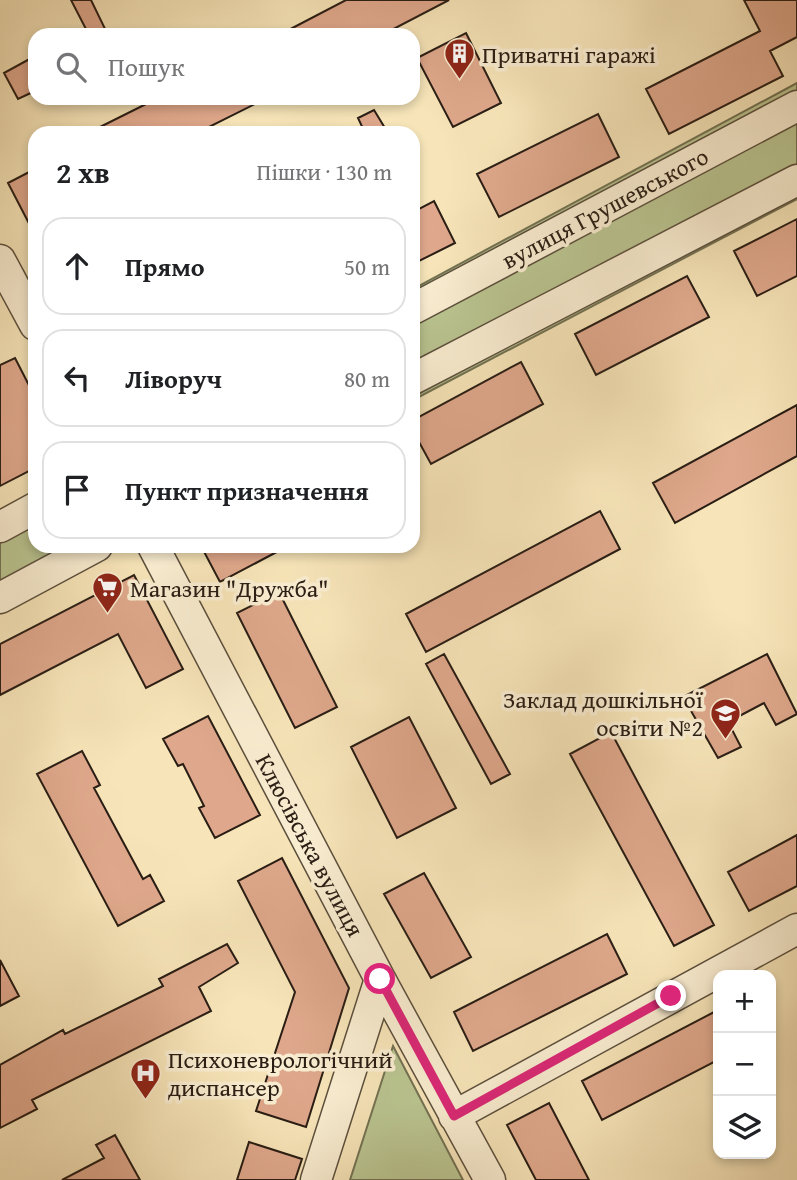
<!DOCTYPE html>
<html lang="uk">
<meta charset="utf-8">
<style>
:root{--surface:#fff;--page:#f6f6f6;--text:#202124;--muted:#757577;--line:#e0e0e0}
body{margin:0;font-family:"Gentium Book Plus",serif;background:var(--page);color:var(--text)}
.controls{position:absolute;right:21px;bottom:21px;display:grid;overflow:hidden;border-radius:14px;box-shadow:0 4px 10px #0003}
.controls button{width:63px;height:63px;display:grid;place-items:center;padding:0;border:0;border-bottom:2px solid var(--line);background:var(--surface);color:var(--text);font:35px sans-serif}
.stop{position:absolute;width:21px;height:21px;margin:-16px;border:5px solid #db2777;border-radius:50%;background:#fff}
.stop.end{background:#db2777;border-color:#fff;box-shadow:0 2px 7px #0008}
.list{margin:0;padding:0;list-style:none}
h2{display:flex;justify-content:space-between;align-items:center;height:91px;margin:0;padding:0 28px;font-size:30px}
h2 small{font-size:23px;font-weight:400;color:var(--muted)}
.list li{display:grid;grid-template-columns:46px 1fr auto;gap:21px;align-items:center;box-sizing:border-box;height:98px;margin:0 14px 14px;padding:0 14px;border:2px solid var(--line);border-radius:21px}
.list b{display:block;font-size:26px;white-space:nowrap}
.list em{font-size:23px;font-style:normal;color:var(--muted)}
.icon{flex:none;width:38px;height:38px;fill:none;stroke:currentColor;stroke-width:2;stroke-linecap:round;stroke-linejoin:round}
.map{position:relative;flex:none;width:797px;height:1180px;overflow:hidden}
.search{position:absolute;background:var(--surface);box-shadow:0 4px 10px #0003;left:28px;top:28px;width:392px;height:77px;display:flex;align-items:center;gap:18px;box-sizing:border-box;padding:0 24px;border-radius:21px;color:var(--muted);font-size:26px}
.panel{position:absolute;background:var(--surface);box-shadow:0 4px 10px #0003;left:28px;top:126px;width:392px;height:427px;border-radius:21px}
.map>svg:first-child{display:block}
</style>
<div class="map">
<svg width="797" height="1180" viewBox="0 0 797 1180">
<rect width="100%" height="100%" fill="#f7e5b9"/>
<filter id="stains"><feTurbulence type="fractalNoise" baseFrequency=".00286" numOctaves="4"/><feColorMatrix values="0 0 0 0 .2 0 0 0 0 .09 0 0 0 0 .02 0 0 0 .5 -.17"/></filter>
<radialGradient id="worn" r=".72"><stop offset=".6" stop-color="#630" stop-opacity="0"/><stop offset="1" stop-color="#630" stop-opacity=".3"/></radialGradient>
<path fill="#bac591" stroke="#727152" stroke-width="2" d="M797,83v17l-384,203v-14z
M797,117v49l-384,202v-48z
M797,187v12l-384,201v-14z
M35,522v24h33l-68,36v-42z
M393,1046l70,134h-113z"/>
<path fill="#dfa88c" stroke="#291d14" stroke-width="2" d="M71,0h20l17,35h-19z
M346,0h103l-67,35h-103z
M744,0h53v37l-27,14 13,25 -114,58 -23,-45 114,-58z
M466,33l35,70 -48,24 -36,-69z
M35,56v35l-17,8 -14,-26z
M158,98h109l-70,35h-109z
M374,110l14,23h-23l-7,-15z
M598,114l21,43 -120,60 -22,-43z
M35,169v66l-27,-52z
M434,201l21,42 -42,21v-52z
M797,219v57l-40,20 -23,-45z
M687,276l22,41 -113,58 -21,-41z
M15,358l20,39v71l-35,18v-121z
M521,362l22,42 -112,60 -18,-33v-11z
M797,405v51l-122,67 -22,-40z
M600,511l20,38 -194,103 -20,-38z
M201,546h87l-68,36z
M134,575l49,94 -37,19 -28,-54 -118,61v-51z
M279,592l58,115 -42,21 -58,-115z
M444,654l66,120 -19,10 -65,-120z
M767,654l30,60 -21,11 -12,-22 -36,19 13,25 -23,11 -35,-61z
M208,716l52,99 -45,23 -16,-30 5,-2 -21,-42 -5,2 -15,-27z
M409,717l47,91 -59,30 -46,-91z
M611,732l103,193 -40,21 -104,-192z
M82,751l18,34 -6,3 49,91 7,-4 14,26 -46,25 -81,-152z
M797,835v51l-48,25 -21,-39z
M282,858l67,130 -43,139 -50,-16 39,-119 -57,-111z
M424,873l47,84 -40,21 -47,-84z
M607,934l20,40 -154,77 -19,-39z
M227,944l11,19 -39,24 12,24 -179,89 5,9 -37,19v-63l63,-35 2,4 98,-48 -4,-7z
M0,960l19,36 -19,10z
M718,1010v50l-116,60 -20,-39z
M549,1103l40,77h-53l-29,-55z
M115,1135l25,45h-78l42,-22 -8,-13z
M249,1142l53,17 -7,21h-58z"/>
<g fill="none" stroke-linecap="round" stroke-linejoin="round">
<defs>
<path id="minor" d="M0,260l35,65
M413,309l384,-203
M413,379l384,-199
M0,527l35,-19
M153,546l227,433 110,201
M0,598l97,-52
M454,1116l343,-187
M316,1180l64,-201"/>
</defs>
<use href="#minor" stroke="#5c4f3d" stroke-width="33"/>
<use href="#minor" stroke="#faeed2" stroke-width="30"/>
</g>
<g fill="none" stroke-linecap="round" stroke-linejoin="round">
<path stroke="#db2777" stroke-width="9" d="M380,979l74,137 217,-120"/>
</g>
<defs>
<symbol id="building-pin" viewBox="-11 -11 22 30"><path d="M0 17L-7.5 6A9.5 9.5 0 1 1 7.5 6Z" fill="#8f2418" stroke="#faeed2"/><path d="M-4-6H4V6H1V3H-1V6H-4ZM-2.5-4.3h1.7v1.8h-1.7ZM.8-4.3h1.7v1.8H.8ZM-2.5-1h1.7V.8h-1.7ZM.8-1h1.7V.8H.8Z" fill="#fff"/></symbol>
<symbol id="supermarket-pin" viewBox="-11 -11 22 30"><path d="M0 17L-7.5 6A9.5 9.5 0 1 1 7.5 6Z" fill="#8f2418" stroke="#faeed2"/><path d="M-6-5.5h2.5l.6 2H6L4.5 2H-2.5L-4.4-4H-6ZM-1.5 3.2a1.3 1.3 0 1 0 .1 0ZM3 3.2a1.3 1.3 0 1 0 .1 0Z" fill="#fff"/></symbol>
<symbol id="school-pin" viewBox="-11 -11 22 30"><path d="M0 17L-7.5 6A9.5 9.5 0 1 1 7.5 6Z" fill="#8f2418" stroke="#faeed2"/><path d="M0-5L7-2L0 1L-7-2ZM-4 1L0 2.5L4 1V4Q0 6-4 4Z" fill="#fff"/></symbol>
<symbol id="hospital-pin" viewBox="-11 -11 22 30"><path d="M0 17L-7.5 6A9.5 9.5 0 1 1 7.5 6Z" fill="#8f2418" stroke="#faeed2"/><path d="M-5-5h3v3.5h4V-5h3V5h-3V1.5h-4V5h-3Z" fill="#fff"/></symbol>
</defs>
<g fill-rule="evenodd">
<use href="#building-pin" x="442" y="36" width="35" height="47"/>
<use href="#supermarket-pin" x="90" y="570" width="35" height="47"/>
<use href="#school-pin" x="708" y="696" width="35" height="47"/>
<use href="#hospital-pin" x="128" y="1056" width="35" height="47"/>
</g>
<g text-anchor="middle" dominant-baseline="central" stroke-width="7" stroke-linejoin="round" paint-order="stroke">
<g font-size="24" fill="#291d14" stroke="#faeed2" text-anchor="start">
<text x="482" y="54">Приватні гаражі</text>
<text x="130" y="588">Магазин "Дружба"</text>
<text x="703" y="699" text-anchor="end">Заклад дошкільної<tspan x="703" dy="28">освіти №2</tspan></text>
<text x="168" y="1059">Психоневрологічний<tspan x="168" dy="28">диспансер</tspan></text>
</g>
<g font-size="24" fill="#291d14" stroke="#faeed2">
<text transform="translate(605 208) rotate(-28)">вулиця Грушевського</text>
<text transform="translate(310 845) rotate(62)">Клюсівська вулиця</text>
</g>
</g>
<rect width="100%" height="100%" filter="url(#stains)"/>
<rect width="100%" height="100%" fill="url(#worn)"/>
</svg>
<div class="controls">
<button>+</button>
<button>−</button>
<button><svg class="icon" aria-label="layers" viewBox="0 0 24 24"><path d="M12 4l9 5-9 5-9-5zM3 14l9 5 9-5"/></svg></button>
</div>
<div class="stop" style="left:380px;top:979px"></div>
<div class="stop end" style="left:671px;top:996px"></div>
<div class="search"><svg class="icon" aria-label="search" viewBox="0 0 24 24"><circle cx="10" cy="10" r="6"/><path d="M15 15l6 6"/></svg>Пошук</div>
<section class="panel">
<h2>2 хв<small>Пішки · 130 m</small></h2>
<ul class="list">
<li><svg class="icon" aria-label="ahead" viewBox="0 0 24 24"><path d="M12 20V5M6 11l6-6 6 6"/></svg><div><b>Прямо</b></div><em>50 m</em></li>
<li><svg class="icon" aria-label="left" viewBox="0 0 24 24"><path d="M17 20v-9H6M10 6l-5 5 5 5"/></svg><div><b>Ліворуч</b></div><em>80 m</em></li>
<li><svg class="icon" aria-label="arrive" viewBox="0 0 24 24"><path d="M6 21V4h12l-3 4 3 4H6"/></svg><div><b>Пункт призначення</b></div></li>
</ul>
</section>
</div>
